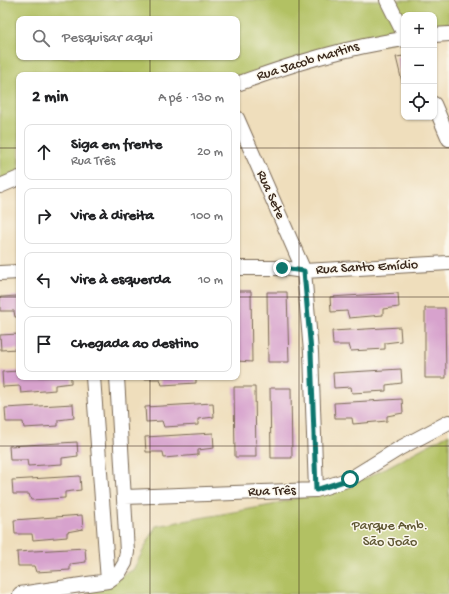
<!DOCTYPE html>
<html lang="pt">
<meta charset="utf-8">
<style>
:root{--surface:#fff;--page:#f2f2f2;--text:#202124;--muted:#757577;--line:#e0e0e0}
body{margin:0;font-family:"Gochi Hand",sans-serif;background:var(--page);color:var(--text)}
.controls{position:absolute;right:12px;top:12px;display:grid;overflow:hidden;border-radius:8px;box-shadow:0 1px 3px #0004}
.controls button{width:36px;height:36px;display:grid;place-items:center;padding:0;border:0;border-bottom:1px solid var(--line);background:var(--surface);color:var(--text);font:20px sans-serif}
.stop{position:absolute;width:12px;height:12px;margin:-9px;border:3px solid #0f766e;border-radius:50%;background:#fff}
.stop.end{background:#0f766e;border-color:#fff;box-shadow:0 1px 4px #0008}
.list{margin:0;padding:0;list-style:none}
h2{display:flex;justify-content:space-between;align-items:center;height:52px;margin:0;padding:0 16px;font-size:17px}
h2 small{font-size:13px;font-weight:400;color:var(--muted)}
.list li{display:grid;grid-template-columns:26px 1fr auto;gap:12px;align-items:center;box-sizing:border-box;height:56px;margin:0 8px 8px;padding:0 8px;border:1px solid var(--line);border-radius:8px}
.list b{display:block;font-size:15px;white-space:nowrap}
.list p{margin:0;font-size:13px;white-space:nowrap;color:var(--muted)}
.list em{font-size:13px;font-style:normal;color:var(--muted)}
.icon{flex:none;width:22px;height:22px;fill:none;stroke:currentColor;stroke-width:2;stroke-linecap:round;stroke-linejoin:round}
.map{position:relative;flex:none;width:449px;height:594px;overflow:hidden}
.search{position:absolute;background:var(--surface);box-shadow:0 1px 3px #0004;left:16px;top:16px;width:224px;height:44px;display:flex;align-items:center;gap:10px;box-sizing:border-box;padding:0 14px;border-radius:8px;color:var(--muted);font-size:15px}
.panel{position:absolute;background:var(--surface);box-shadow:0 1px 3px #0004;left:16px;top:72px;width:224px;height:308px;border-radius:8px}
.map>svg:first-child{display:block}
</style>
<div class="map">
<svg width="449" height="594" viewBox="0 0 449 594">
<rect width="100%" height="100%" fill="#fbf7ec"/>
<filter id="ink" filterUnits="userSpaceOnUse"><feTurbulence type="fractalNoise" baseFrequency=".025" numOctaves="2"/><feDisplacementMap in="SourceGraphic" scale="8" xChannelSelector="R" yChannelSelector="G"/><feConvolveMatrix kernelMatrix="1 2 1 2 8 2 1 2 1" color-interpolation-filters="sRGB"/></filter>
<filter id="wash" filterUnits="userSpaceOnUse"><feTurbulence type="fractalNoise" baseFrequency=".012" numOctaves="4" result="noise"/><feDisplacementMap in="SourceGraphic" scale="16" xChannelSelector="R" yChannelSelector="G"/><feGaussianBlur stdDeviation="0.9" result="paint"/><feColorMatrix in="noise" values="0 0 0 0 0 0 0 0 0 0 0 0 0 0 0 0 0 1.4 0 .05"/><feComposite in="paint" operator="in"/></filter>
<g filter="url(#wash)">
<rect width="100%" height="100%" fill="#efdebc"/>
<path fill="#b2c163" stroke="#767640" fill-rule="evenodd" d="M0,0h449v31l-15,1v-17h-30v24l-167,45v-9h-218v100l-19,8zM19,19h218v38h-218z
M449,434v160h-363l47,-24 23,-44 116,-21 95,-27z"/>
<g id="blocks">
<path fill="#d7a2cd" d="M404,56v30h-1l-7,-29z
M237,291h14l1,71 -15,-1z
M267,292h20l2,70h-21z
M398,293l1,14 -16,2v6l-34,3 -2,-7 -16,1 -1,-15z
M19,296v21h-4l-1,-6h-14v-14z
M425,308h20l1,70h-21z
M400,327l1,14 -16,2v6l-34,2 -2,-6h-16l-1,-14z
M19,334v20l-2,-5 -16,1 -1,-15z
M401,369l1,14 -16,2v6l-34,2 -1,-6 -17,1 -1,-15z
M19,371v6h52v6l-16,2v5l-34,3 -1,-7 -17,1 -1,-15z
M144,377h52v6l-34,2 -2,-6h-16z
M234,387h21l1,70h-21z
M270,388h21l1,70h-21z
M402,399l1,14 -16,3v5l-34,3 -1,-6h-17l-1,-15z
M213,403l1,14 -16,2v6l-34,2 -2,-6 -16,1 -1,-15z
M73,404l1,14 -16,2v6l-34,2 -1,-6h-17l-1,-14z
M213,433l1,15 -16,2v5l-34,3 -1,-6h-17l-1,-15z
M77,442l1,14 -16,2v6l-34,2 -1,-6h-17l-1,-14z
M80,476l1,14 -16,2v6l-34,2 -2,-6h-16l-1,-14z
M82,515l1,14 -16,3v5l-34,3 -1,-6h-17l-1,-14z
M85,548l1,14 -16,2v6l-34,2 -2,-6h-16l-1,-14z"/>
</g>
</g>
<g filter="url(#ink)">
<use href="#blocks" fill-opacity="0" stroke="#7a6955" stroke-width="1"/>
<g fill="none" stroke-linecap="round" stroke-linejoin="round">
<defs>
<path id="minor" d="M387,0l17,34
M434,35l15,-1
M237,84c55,-20 109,-37 167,-45
M434,104l15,35
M237,118l67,153 7,81 5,138
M0,186l19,-8
M237,268h45l22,3 145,-8
M0,273l19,-1
M93,377l15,204
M125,497l191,-7 34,-11 50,-31 49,-26
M20,594l88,-13 11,-8 6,-10 2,-11 -10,-175"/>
</defs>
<use href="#minor" stroke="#7a6955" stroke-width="16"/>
<use href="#minor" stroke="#fff" stroke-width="14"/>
</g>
</g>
<g fill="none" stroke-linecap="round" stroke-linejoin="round" filter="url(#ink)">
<path stroke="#0f766e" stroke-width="5" d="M282,268l22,3 7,81 5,138 34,-11"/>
</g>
<path fill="none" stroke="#3b2a1e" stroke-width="1" stroke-opacity="0.55" d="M150,0v19M299,0v594M150,57v18M0,148h19M237,148h212M0,297h19M237,297h212M150,377v217M0,446h449"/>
<g text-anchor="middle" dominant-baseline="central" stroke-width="3" stroke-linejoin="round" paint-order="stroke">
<g font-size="14" fill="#3b2a1e" stroke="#fbf7ec">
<text transform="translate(308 62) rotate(-17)">Rua Jacob Martins</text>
<text transform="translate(270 195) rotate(66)">Rua Sete</text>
<text transform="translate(367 268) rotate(-3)">Rua Santo Emídio</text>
<text transform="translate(272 492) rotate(-2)">Rua Três</text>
</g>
<g font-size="14" fill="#5f5733" stroke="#fbf7ec">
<text x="390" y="526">Parque Amb.<tspan x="390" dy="16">São João</tspan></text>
</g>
</g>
</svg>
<div class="controls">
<button>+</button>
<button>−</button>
<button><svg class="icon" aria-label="locate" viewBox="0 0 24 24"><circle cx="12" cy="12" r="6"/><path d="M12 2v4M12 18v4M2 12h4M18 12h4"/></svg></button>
</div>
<div class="stop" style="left:350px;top:479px"></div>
<div class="stop end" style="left:282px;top:268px"></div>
<div class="search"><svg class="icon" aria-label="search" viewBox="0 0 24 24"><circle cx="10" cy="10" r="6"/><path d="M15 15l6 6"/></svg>Pesquisar aqui</div>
<section class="panel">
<h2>2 min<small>A pé · 130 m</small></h2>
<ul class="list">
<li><svg class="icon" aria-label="ahead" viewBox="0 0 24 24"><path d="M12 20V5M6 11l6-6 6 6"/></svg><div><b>Siga em frente</b><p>Rua Três</p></div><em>20 m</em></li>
<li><svg class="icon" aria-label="right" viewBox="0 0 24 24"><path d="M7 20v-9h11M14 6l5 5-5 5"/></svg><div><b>Vire à direita</b></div><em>100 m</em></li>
<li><svg class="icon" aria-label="left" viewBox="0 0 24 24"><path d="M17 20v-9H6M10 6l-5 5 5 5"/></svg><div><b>Vire à esquerda</b></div><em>10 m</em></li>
<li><svg class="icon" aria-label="arrive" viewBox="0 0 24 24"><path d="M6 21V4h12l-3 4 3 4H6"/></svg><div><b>Chegada ao destino</b></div></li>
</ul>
</section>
</div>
